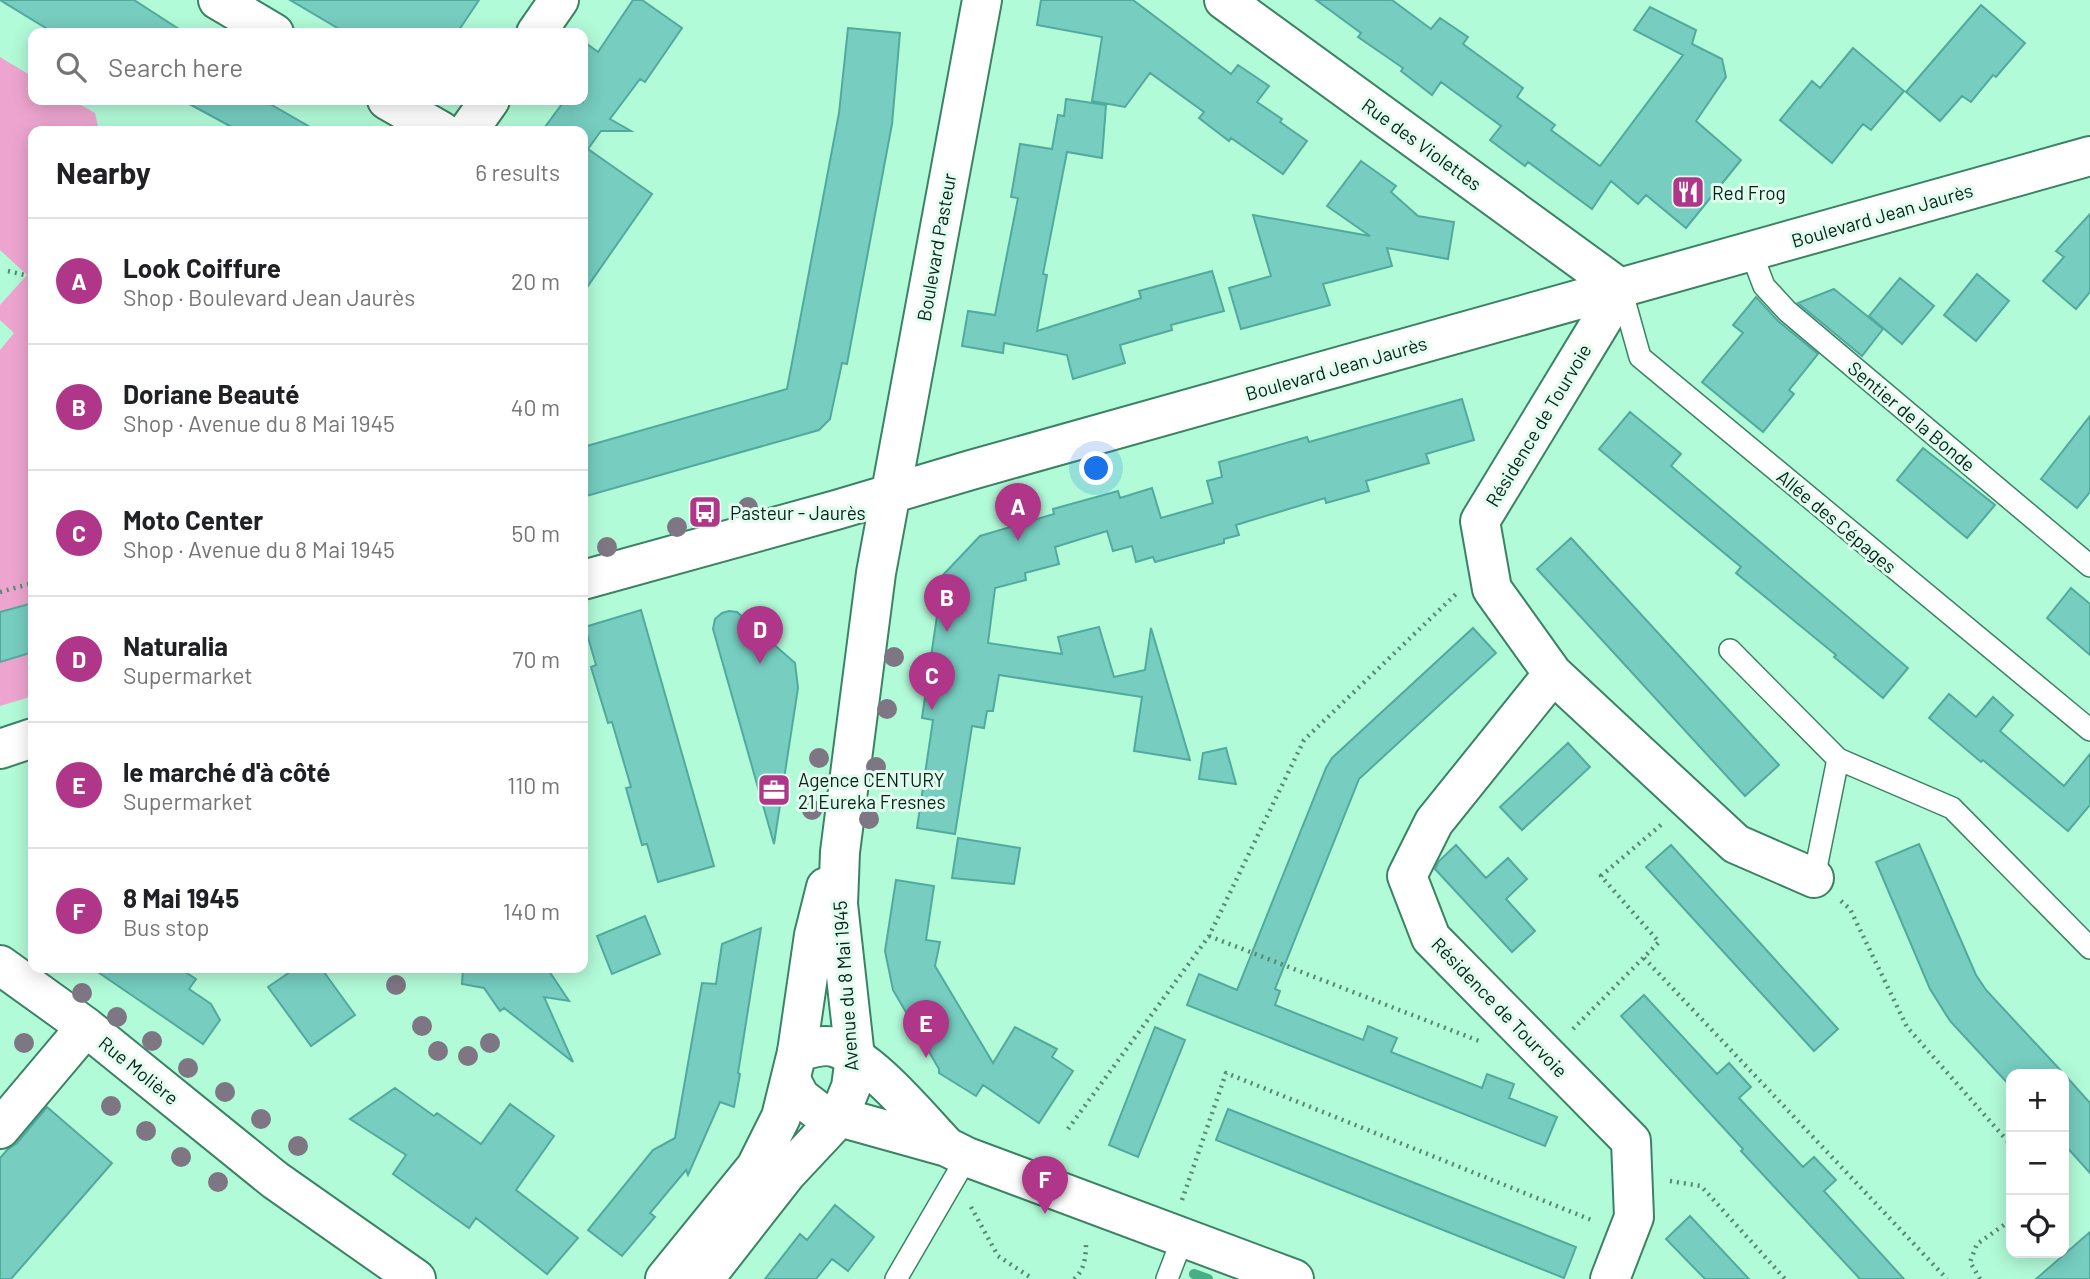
<!DOCTYPE html>
<meta charset="utf-8">
<style>
:root{--surface:#fff;--page:#f2f2f2;--text:#202124;--muted:#757577;--line:#e0e0e0;--accent:#b03689}
body{margin:0;font-family:Barlow,sans-serif;background:var(--page);color:var(--text)}
.controls{position:absolute;right:21px;bottom:21px;display:grid;overflow:hidden;border-radius:14px;box-shadow:0 4px 18px #0003}
.controls button{width:63px;height:63px;display:grid;place-items:center;padding:0;border:0;border-bottom:2px solid var(--line);background:var(--surface);color:var(--text);font:35px sans-serif}
.you{position:absolute;left:1097px;top:469px;width:24px;height:24px;margin:-18px;border:5px solid #fff;border-radius:50%;background:#1a73e8;box-shadow:0 0 0 10px #1a73e833}
.badge{display:grid;place-items:center;width:46px;height:46px;border-radius:50%;background:var(--accent);color:#fff;font-size:23px;font-weight:700}
.pin{position:absolute;translate:-50% -58px;filter:drop-shadow(0 2px 4px #0008)}
.pin::after{content:'';position:absolute;top:37px;width:24px;height:21px;background:inherit;clip-path:polygon(0 0,100% 0,50% 100%)}
.list{margin:0;padding:0;list-style:none}
h2{display:flex;justify-content:space-between;align-items:center;height:91px;margin:0;padding:0 28px;font-size:30px}
h2 small{font-size:23px;font-weight:400;color:var(--muted)}
.list li{display:grid;grid-template-columns:46px 1fr auto;gap:21px;align-items:center;box-sizing:border-box;height:126px;padding:0 28px;border-top:2px solid var(--line)}
.list b{display:block;font-size:26px;white-space:nowrap}
.list p{margin:0;font-size:23px;white-space:nowrap;color:var(--muted)}
.list em{font-size:23px;font-style:normal;color:var(--muted)}
.icon{flex:none;width:38px;height:38px;fill:none;stroke:currentColor;stroke-width:2;stroke-linecap:round;stroke-linejoin:round}
.map{position:relative;flex:none;width:2090px;height:1279px;overflow:hidden}
.search{position:absolute;background:var(--surface);box-shadow:0 4px 18px #0003;left:28px;top:28px;width:560px;height:77px;display:flex;align-items:center;gap:18px;box-sizing:border-box;padding:0 24px;border-radius:14px;color:var(--muted);font-size:26px}
.panel{position:absolute;background:var(--surface);box-shadow:0 4px 18px #0003;left:28px;top:126px;width:560px;height:847px;border-radius:14px}
.map>svg:first-child{display:block}
</style>
<div class="map">
<svg width="2090" height="1279" viewBox="0 0 2090 1279">
<rect width="100%" height="100%" fill="#b2fbd8"/>
<path fill="#eda5cf" d="M0,57l33,20v23h39l23,13 4,18h-66v472l-33,9v-262l14,-17 -14,-13v-15l27,-30 -27,-25z
M33,652v44l-33,10v-44z"/>
<g fill="none" stroke-linecap="round" stroke-linejoin="round">
<path stroke="#46af85" stroke-width="10" d="M1194,1274l14,5"/>
</g>
<path fill="#76cdc0" stroke="#52aa9e" stroke-width="2" d="M0,0h134l51,33h-131z
M290,0h189l-22,33h-111z
M633,0h9l40,28 -37,54 -5,-3 -30,40 21,12h-30l-13,18 64,45 -69,99v-162h-41l23,-31h14l4,2v-61l15,11z
M1041,0h92l98,74 7,-9 31,21 -12,16 25,17 -2,3 27,19 -24,33 -52,-36 -2,3 -30,-23 5,-6 -54,-39 -25,34 -33,-6 10,-64 -65,-12z
M1316,0h76l39,29 9,-11 28,19 -5,7 60,44 -6,9 38,28 -4,5 49,36 83,-111 -49,-25 16,-23 46,23 -4,14 30,15 4,18 -30,44 45,39 -55,68 -40,-33 -8,9 -27,-23 -19,28 -64,-47 -3,4 -35,-26 11,-14 -60,-44 -9,13 -31,-24 2,-3 -45,-31 3,-4z
M1981,5l44,38 -29,34 -3,-2 -22,27 -9,-6 -22,25 -34,-29z
M848,28l52,5 -8,91 -45,240 -5,-1 -12,56 -11,11 -236,67v-50l204,-58 52,-276z
M1853,48l51,43 -33,39 -8,-6 -31,39 -52,-43 32,-39 8,7z
M1066,99l40,6 -4,53 -35,-6 -24,122 4,1 -10,56 104,-33 -2,-7 73,-20 12,40 -53,14 1,5 -52,15 5,18 -52,16 -6,-24 -63,-12 -1,10 -41,-7 6,-35 27,4 23,-117 -7,-1 9,-53 32,5 6,-34 6,1z
M182,100h81l54,31h-78z
M1361,161l35,25 -5,6 27,24 36,6 -6,37 -61,-11 5,18 -69,18 7,21 -89,24 -12,-41 42,-12 -18,-61 117,21 -43,-30z
M2090,214v78l-14,17 -33,-28 21,-24 -8,-6z
M1977,274l32,27 -33,40 -32,-26z
M1900,278l34,28 -32,38 -33,-28z
M1834,289l49,40 -21,27 -64,-53z
M1756,297l22,24 40,33 -29,36 5,4 -31,38 -61,-50 41,-49 -10,-8z
M1462,399l12,41 -48,14 3,9 -63,18 3,10 -43,12 -1,-5 -89,27 3,10 -15,4v4l-69,19 -2,-5 -17,5 -4,-16 -19,5 -6,-20 -52,16 4,17 -34,9 1,7 -31,8 -7,55 74,11 -4,-17 41,-10 15,50 31,-7 6,-42 39,132 -56,-9 8,-54 -143,-22 -6,36h-6l-3,17 -12,-2 -17,108 -38,-6 16,-108 -11,-2 21,-143 37,-39 74,-22 -1,-5 65,-18 2,7 32,-10 9,30 52,-15 -6,-22 15,-4 -3,-15 88,-25 2,5z
M1630,412l51,42 -10,12 237,202 -25,30 -49,-41 2,-2 -100,-82 5,-6 -142,-118z
M2090,416v76l-13,16 -36,-29z
M1923,448l72,57 -28,33 -70,-58z
M1571,538l208,227 -34,31 -208,-227z
M2071,588l19,16v51l-43,-37z
M33,603v49l-33,10v-50z
M641,610l73,256 -56,16 -11,-38 -5,1 -16,-57 5,-1 -19,-65 -4,1 -17,-56 5,-2 -11,-38z
M729,611l8,1 58,51 3,25 -24,156 -61,-215 2,-10 7,-6z
M1473,628l23,25 -137,126 -84,210 5,2 -5,14 88,35 5,-14 29,12 -6,14 91,36 5,-14 27,10 -5,14 48,19 -12,29 -358,-141 12,-31 38,16 89,-222 6,-10z
M1949,694l27,23 17,-20 20,18 -13,16 64,55 26,-32v51l-22,26 -85,-71 -2,2 -52,-44z
M1568,743l22,24 -68,63 -22,-23z
M1226,748l10,36 -37,-5 4,-26z
M958,838l62,10 -6,36 -62,-6z
M1919,844l57,131 10,15 78,84h-53v13l-61,-66 -20,-32 -54,-127z
M1456,845l30,33 22,-20 19,21 -21,20 29,32 -23,21 -77,-83 4,-8z
M1671,845l167,184 -24,22 -168,-184z
M896,880l38,6 -8,54 14,2 -5,24 58,97 22,-36 42,22 -5,8 21,14 -34,52 -56,-38 -7,11 -37,-23v-4l-46,-79 -8,-39z
M645,916l15,38 -48,20 -15,-38z
M761,928l-23,145 2,1 -6,33 -14,-5 -32,73 -2,-5 -36,43 5,4 -33,39 -34,-26 65,-80 22,-12 27,-155 14,1 6,-40z
M92,968h87l17,11 -7,10 22,15 9,16 -17,24z
M296,968h25l34,47 -44,31 -43,-59z
M463,968h84l22,33 -25,-4 29,65 -69,-54 -4,3 -16,-23 -22,-4z
M1644,995l73,79 12,-11 22,24 -12,11 64,69 11,-10 22,23 -12,11 80,88h-44l-119,-128 2,-2 -122,-133z
M1155,1027l30,13 -47,117 -29,-12z
M2064,1074l26,29v70l-26,-29z
M395,1088l39,28 3,-3 44,31 29,-40 44,32 -38,54 62,48 -31,36 -71,-56 -7,10 -76,-54 13,-19 -56,-36z
M47,1107l65,56 -101,116h-11v-121l7,-8 10,-7z
M1228,1109l348,138 -12,31 -348,-138z
M835,1205l39,32 -26,34 -16,-12 -16,20h-51l35,-45 7,6z
M1690,1216l59,63h-44l-39,-40z
M2090,1232v47h-54z"/>
<g fill="none" stroke-linecap="round" stroke-linejoin="round">
<defs>
<path id="lane" d="M1751,252l13,34 23,25 303,255
M1621,289l19,68 450,373
M1730,650l108,109 -24,119
M1838,759l114,49 138,140
M896,1279l71,-122
M1167,1279l16,-42"/>
<path id="street" d="M218,0l56,33
M1224,0l397,289 -141,232 12,68 61,85 183,170 78,34
M536,33l23,-33
M387,100l54,31
M468,131l22,-31
M1553,674l-119,148 -27,54 24,62 200,203 3,76 -24,62
M0,965l86,62 189,153 141,99
M797,1052c11,-3 25,-8 37,-5 37,11 86,72 113,100
M791,1080l9,17 18,14 129,36 20,10 327,122
M0,1129l86,-102"/>
<path id="secondary" d="M583,580l253,-70 135,-40 1119,-314
M0,749l33,-11
M665,1279l91,-112 25,-50 16,-65 17,-117 12,-48
M704,1279l82,-105 44,-47 14,-23 7,-17 4,-30 -17,-153 2,-52 36,-279 106,-573"/>
</defs>
<use href="#lane" stroke="#3c8365" stroke-width="24"/>
<use href="#street" stroke="#3c8365" stroke-width="42"/>
<use href="#secondary" stroke="#3c8365" stroke-width="42"/>
<path stroke="#568972" stroke-width="4.5" stroke-dasharray="2 5" stroke-linecap="butt" d="M8,271l25,6
M0,592l33,-9
M1841,901l9,8 57,118 104,118
M1209,936l270,105
M1644,958l303,321
M1573,1029l86,-87 -58,-66 61,-52
M1068,1129l141,-193 95,-196 152,-146
M1670,1181l31,5 84,93
M1182,1200l44,-127 368,148
M971,1207l27,49 35,23
M1074,1279c11,-9 12,-24 12,-37
M1980,1279l-10,-17 7,-18 34,-24"/>
<use href="#lane" stroke="#fff" stroke-width="21"/>
<use href="#street" stroke="#fff" stroke-width="38"/>
<use href="#secondary" stroke="#fff" stroke-width="38"/>
</g>
<g fill="#7e7683">
<circle cx="748" cy="507" r="10"/>
<circle cx="677" cy="527" r="10"/>
<circle cx="607" cy="547" r="10"/>
<circle cx="894" cy="657" r="10"/>
<circle cx="887" cy="709" r="10"/>
<circle cx="819" cy="758" r="10"/>
<circle cx="876" cy="767" r="10"/>
<circle cx="812" cy="810" r="10"/>
<circle cx="869" cy="819" r="10"/>
<circle cx="396" cy="985" r="10"/>
<circle cx="82" cy="993" r="10"/>
<circle cx="117" cy="1017" r="10"/>
<circle cx="422" cy="1026" r="10"/>
<circle cx="152" cy="1041" r="10"/>
<circle cx="24" cy="1043" r="10"/>
<circle cx="490" cy="1043" r="10"/>
<circle cx="438" cy="1051" r="10"/>
<circle cx="468" cy="1056" r="10"/>
<circle cx="188" cy="1068" r="10"/>
<circle cx="225" cy="1092" r="10"/>
<circle cx="111" cy="1106" r="10"/>
<circle cx="261" cy="1119" r="10"/>
<circle cx="146" cy="1131" r="10"/>
<circle cx="298" cy="1146" r="10"/>
<circle cx="181" cy="1157" r="10"/>
<circle cx="218" cy="1182" r="10"/>
</g>
<defs>
<symbol id="restaurant-square" viewBox="-11 -11 22 22"><rect x="-9" y="-9" width="18" height="18" rx="4" fill="#b03689" stroke="#e2fdef"/><path d="M-5-6h1v4h1v-4h1v4h1v-4h1v5L-1.5 .5V6h-2V.5L-5-1ZM5-6V6H3V1.5H1.5Q1.5-4 5-6Z" fill="#fff"/></symbol>
<symbol id="bus-square" viewBox="-11 -11 22 22"><rect x="-9" y="-9" width="18" height="18" rx="4" fill="#b03689" stroke="#e2fdef"/><path d="M-5-6H5V4H4V6H2V4H-2V6H-4V4H-5ZM-3.5-4V0h7V-4ZM-3.5 1.2v1.5H-2V1.2ZM2 1.2v1.5H3.5V1.2Z" fill="#fff"/></symbol>
<symbol id="office-square" viewBox="-11 -11 22 22"><rect x="-9" y="-9" width="18" height="18" rx="4" fill="#b03689" stroke="#e2fdef"/><path d="M-6-3h4V-5.5h4V-3h4V5H-6ZM-1-4.5V-3h2v-1.5ZM-6 0V1H6V0Z" fill="#fff"/></symbol>
</defs>
<g fill-rule="evenodd">
<use href="#restaurant-square" x="1669" y="173" width="38" height="38"/>
<use href="#bus-square" x="686" y="493" width="38" height="38"/>
<use href="#office-square" x="755" y="771" width="38" height="38"/>
</g>
<g text-anchor="middle" dominant-baseline="central" stroke-width="6" stroke-linejoin="round" paint-order="stroke">
<g font-size="19" fill="#052418" stroke="#e2fdef">
<text transform="translate(1422 144) rotate(36)">Rue des Violettes</text>
<text transform="translate(1882 215) rotate(-16)">Boulevard Jean Jaurès</text>
<text transform="translate(936 247) rotate(-80)">Boulevard Pasteur</text>
<text transform="translate(1336 368) rotate(-16)">Boulevard Jean Jaurès</text>
<text transform="translate(1912 416) rotate(40)">Sentier de la Bonde</text>
<text transform="translate(1538 425) rotate(-59)">Résidence de Tourvoie</text>
<text transform="translate(1837 521) rotate(40)">Allée des Cépages</text>
<text transform="translate(845 986) rotate(-94)">Avenue du 8 Mai 1945</text>
<text transform="translate(1500 1007) rotate(46)">Résidence de Tourvoie</text>
<text transform="translate(139 1070) rotate(39)">Rue Molière</text>
</g>
<g font-size="19" fill="#052418" stroke="#e2fdef" text-anchor="start">
<text x="1712" y="192">Red Frog</text>
<text x="730" y="512">Pasteur - Jaurès</text>
<text x="798" y="779">Agence CENTURY<tspan x="798" dy="22">21 Eureka Fresnes</tspan></text>
</g>
</g>
</svg>
<div class="controls">
<button>+</button>
<button>−</button>
<button><svg class="icon" aria-label="locate" viewBox="0 0 24 24"><circle cx="12" cy="12" r="6"/><path d="M12 2v4M12 18v4M2 12h4M18 12h4"/></svg></button>
</div>
<div class="you"></div>
<div class="pin badge" style="left:1018px;top:541px">A</div>
<div class="pin badge" style="left:947px;top:632px">B</div>
<div class="pin badge" style="left:932px;top:710px">C</div>
<div class="pin badge" style="left:760px;top:664px">D</div>
<div class="pin badge" style="left:926px;top:1058px">E</div>
<div class="pin badge" style="left:1045px;top:1214px">F</div>
<div class="search"><svg class="icon" aria-label="search" viewBox="0 0 24 24"><circle cx="10" cy="10" r="6"/><path d="M15 15l6 6"/></svg>Search here</div>
<section class="panel">
<h2>Nearby<small>6 results</small></h2>
<ul class="list">
<li><span class="badge">A</span><div><b>Look Coiffure</b><p>Shop · Boulevard Jean Jaurès</p></div><em>20 m</em></li>
<li><span class="badge">B</span><div><b>Doriane Beauté</b><p>Shop · Avenue du 8 Mai 1945</p></div><em>40 m</em></li>
<li><span class="badge">C</span><div><b>Moto Center</b><p>Shop · Avenue du 8 Mai 1945</p></div><em>50 m</em></li>
<li><span class="badge">D</span><div><b>Naturalia</b><p>Supermarket</p></div><em>70 m</em></li>
<li><span class="badge">E</span><div><b>le marché d'à côté</b><p>Supermarket</p></div><em>110 m</em></li>
<li><span class="badge">F</span><div><b>8 Mai 1945</b><p>Bus stop</p></div><em>140 m</em></li>
</ul>
</section>
</div>
